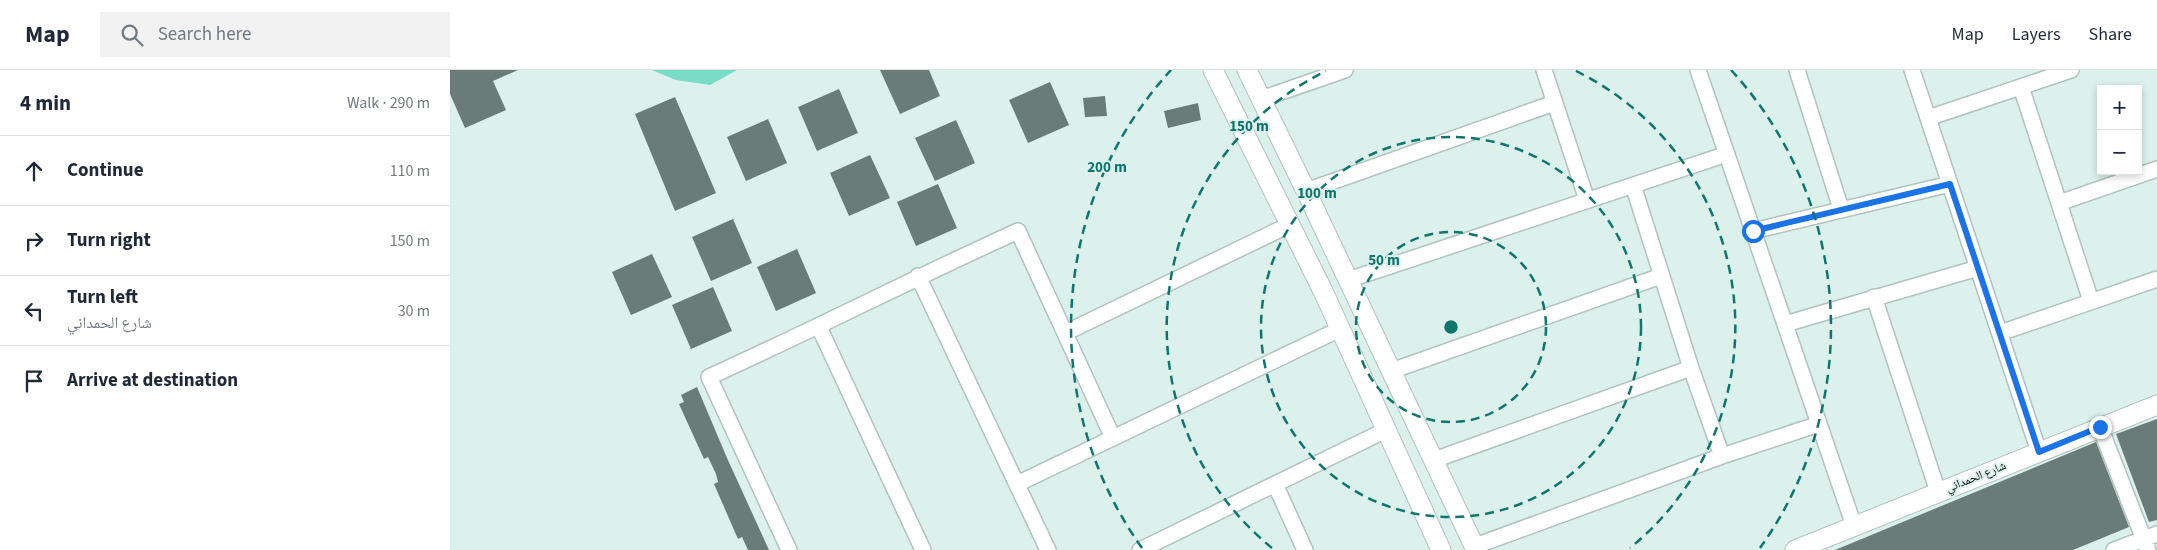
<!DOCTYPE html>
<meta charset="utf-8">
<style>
:root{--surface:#fff;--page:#f2f2f3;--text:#1f2937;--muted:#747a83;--line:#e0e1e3}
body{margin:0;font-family:"Source Sans 3","Noto Naskh Arabic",sans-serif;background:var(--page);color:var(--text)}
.controls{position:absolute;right:15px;top:15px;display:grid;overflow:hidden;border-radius:0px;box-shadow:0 2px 8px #0003}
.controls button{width:45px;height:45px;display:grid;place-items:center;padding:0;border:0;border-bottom:1px solid var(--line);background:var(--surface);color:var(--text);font:25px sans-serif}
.stop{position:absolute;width:15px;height:15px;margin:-11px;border:4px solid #1a73e8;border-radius:50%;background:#fff}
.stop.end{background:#1a73e8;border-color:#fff;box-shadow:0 1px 5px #0008}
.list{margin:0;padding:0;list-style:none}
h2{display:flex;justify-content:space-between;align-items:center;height:65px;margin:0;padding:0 20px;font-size:21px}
h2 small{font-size:16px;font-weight:400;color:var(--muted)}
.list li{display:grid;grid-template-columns:32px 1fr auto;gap:15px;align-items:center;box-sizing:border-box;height:70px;padding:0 20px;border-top:1px solid var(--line)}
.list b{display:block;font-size:19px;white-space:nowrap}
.list p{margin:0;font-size:16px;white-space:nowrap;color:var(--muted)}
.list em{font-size:16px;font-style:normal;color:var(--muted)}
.icon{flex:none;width:28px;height:28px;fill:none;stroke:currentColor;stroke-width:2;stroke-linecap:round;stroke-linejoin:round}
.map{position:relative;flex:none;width:1707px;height:480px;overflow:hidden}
header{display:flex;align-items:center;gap:30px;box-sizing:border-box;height:70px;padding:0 25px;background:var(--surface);border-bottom:1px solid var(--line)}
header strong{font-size:24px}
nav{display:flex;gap:28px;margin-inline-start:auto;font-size:18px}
.search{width:350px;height:45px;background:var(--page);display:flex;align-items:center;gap:12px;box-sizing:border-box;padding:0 18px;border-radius:0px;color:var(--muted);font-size:19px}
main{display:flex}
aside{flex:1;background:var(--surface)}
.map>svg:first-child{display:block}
</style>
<header>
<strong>Map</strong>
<div class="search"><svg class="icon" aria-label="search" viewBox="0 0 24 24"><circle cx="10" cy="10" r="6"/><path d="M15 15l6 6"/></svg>Search here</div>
<nav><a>Map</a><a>Layers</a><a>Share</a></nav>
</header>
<main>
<aside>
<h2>4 min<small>Walk · 290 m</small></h2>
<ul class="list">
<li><svg class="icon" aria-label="ahead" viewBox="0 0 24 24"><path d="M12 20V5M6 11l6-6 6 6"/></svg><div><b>Continue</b></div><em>110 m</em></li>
<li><svg class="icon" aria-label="right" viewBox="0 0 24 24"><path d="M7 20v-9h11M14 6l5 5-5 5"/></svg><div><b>Turn right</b></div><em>150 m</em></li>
<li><svg class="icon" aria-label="left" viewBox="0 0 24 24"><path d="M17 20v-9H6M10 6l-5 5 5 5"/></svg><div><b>Turn left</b><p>شارع الحمداني</p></div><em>30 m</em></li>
<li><svg class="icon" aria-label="arrive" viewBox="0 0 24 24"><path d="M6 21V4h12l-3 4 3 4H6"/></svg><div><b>Arrive at destination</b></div></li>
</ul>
</aside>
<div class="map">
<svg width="1707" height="480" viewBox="0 0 1707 480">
<rect width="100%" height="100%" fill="#dcf1eb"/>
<path fill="#79dcc6" d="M202,0h85l-27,15 -34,-5z"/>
<path fill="#697c77" d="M0,0h68l-25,11 13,29 -41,18 -15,-34z
M430,0h49l11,26 -40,18z
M600,12l19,43 -41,18 -19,-43z
M389,19l19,44 -41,18 -19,-44z
M655,26l2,20 -22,1 -2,-19z
M225,27l41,96 -41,18 -40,-97z
M748,33l3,17 -33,8 -4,-17z
M318,49l19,44 -41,18 -19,-44z
M506,50l19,43 -40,18 -20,-43z
M420,85l20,43 -41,18 -19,-43z
M488,114l19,44 -41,18 -19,-44z
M283,149l19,44 -41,18 -19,-44z
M347,179l19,44 -40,18 -19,-44z
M202,184l20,43 -41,18 -19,-43z
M263,217l19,44 -41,18 -19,-44z
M247,317l30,71 42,92h-21l-6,-13 -4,2 -24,-55 4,-2 -2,-8 -8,-17 -4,2 -25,-55 5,-2 -3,-7z
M1707,349v101l-8,2 -33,-88z
M1646,372l33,85 -56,23h-238z"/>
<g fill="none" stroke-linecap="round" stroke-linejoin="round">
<defs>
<path id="minor" d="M1094,0l43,130
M1248,0l156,456
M1347,0l44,139
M1462,0l127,382
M1571,17l70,214
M811,29l84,-29
M1478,48l143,-48
M1183,115l58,183 31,88
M856,121l248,-88
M1609,133l98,-34
M1303,161l197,-47
M468,206l130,274
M898,210l379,-126
M1424,227l64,195
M1335,254l193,-56
M369,257l104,223
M615,263l224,-108
M1550,263l157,-54
M941,301l270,-95
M1650,357l48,123
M984,390l257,-92
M567,414l323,-155
M825,414l30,66
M1025,476l247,-90 97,-32
M339,480l-80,-173c104,-47 205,-99 309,-146l95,207
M690,480l246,-120
M1664,480l43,-16"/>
<path id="tertiary" d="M763,0l110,221 118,259
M797,0l59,121 170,359
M1345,480l362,-145"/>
</defs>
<use href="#minor" stroke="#b0c3be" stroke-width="18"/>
<use href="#tertiary" stroke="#b0c3be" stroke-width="21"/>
<use href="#minor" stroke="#fff" stroke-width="15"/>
<use href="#tertiary" stroke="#fff" stroke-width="19"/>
</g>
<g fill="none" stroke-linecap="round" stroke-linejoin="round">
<path stroke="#1a73e8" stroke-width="6" d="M1303,161l197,-47 89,268 61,-25"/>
</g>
<g fill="none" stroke="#0f766e" stroke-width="2.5" stroke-dasharray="9 6">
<circle cx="1001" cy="257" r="95"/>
<circle cx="1001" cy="257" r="190"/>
<path d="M822 478A285 285 0 0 1 876 1M1126 1A285 285 0 0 1 1180 478"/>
<path d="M692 478A380 380 0 0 1 721 0M1281 0A380 380 0 0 1 1310 478"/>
</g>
<g text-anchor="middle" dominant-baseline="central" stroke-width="4" stroke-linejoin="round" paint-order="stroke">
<g font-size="12" fill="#09100e" stroke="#dcf1eb">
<text transform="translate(1526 407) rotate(-22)">شارع الحمداني</text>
</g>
</g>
<circle cx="1001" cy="257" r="8" fill="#0f766e" stroke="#dcf1eb" stroke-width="2.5"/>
<g font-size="15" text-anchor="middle" font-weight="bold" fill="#0f766e" stroke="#dcf1eb" stroke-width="4" stroke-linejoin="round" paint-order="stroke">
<text x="799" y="61">150 m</text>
<text x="657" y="102">200 m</text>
<text x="867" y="128">100 m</text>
<text x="934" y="195">50 m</text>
</g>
</svg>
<div class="controls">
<button>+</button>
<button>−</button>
</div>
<div class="stop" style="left:1303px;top:161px"></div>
<div class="stop end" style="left:1650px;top:357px"></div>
</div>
</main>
